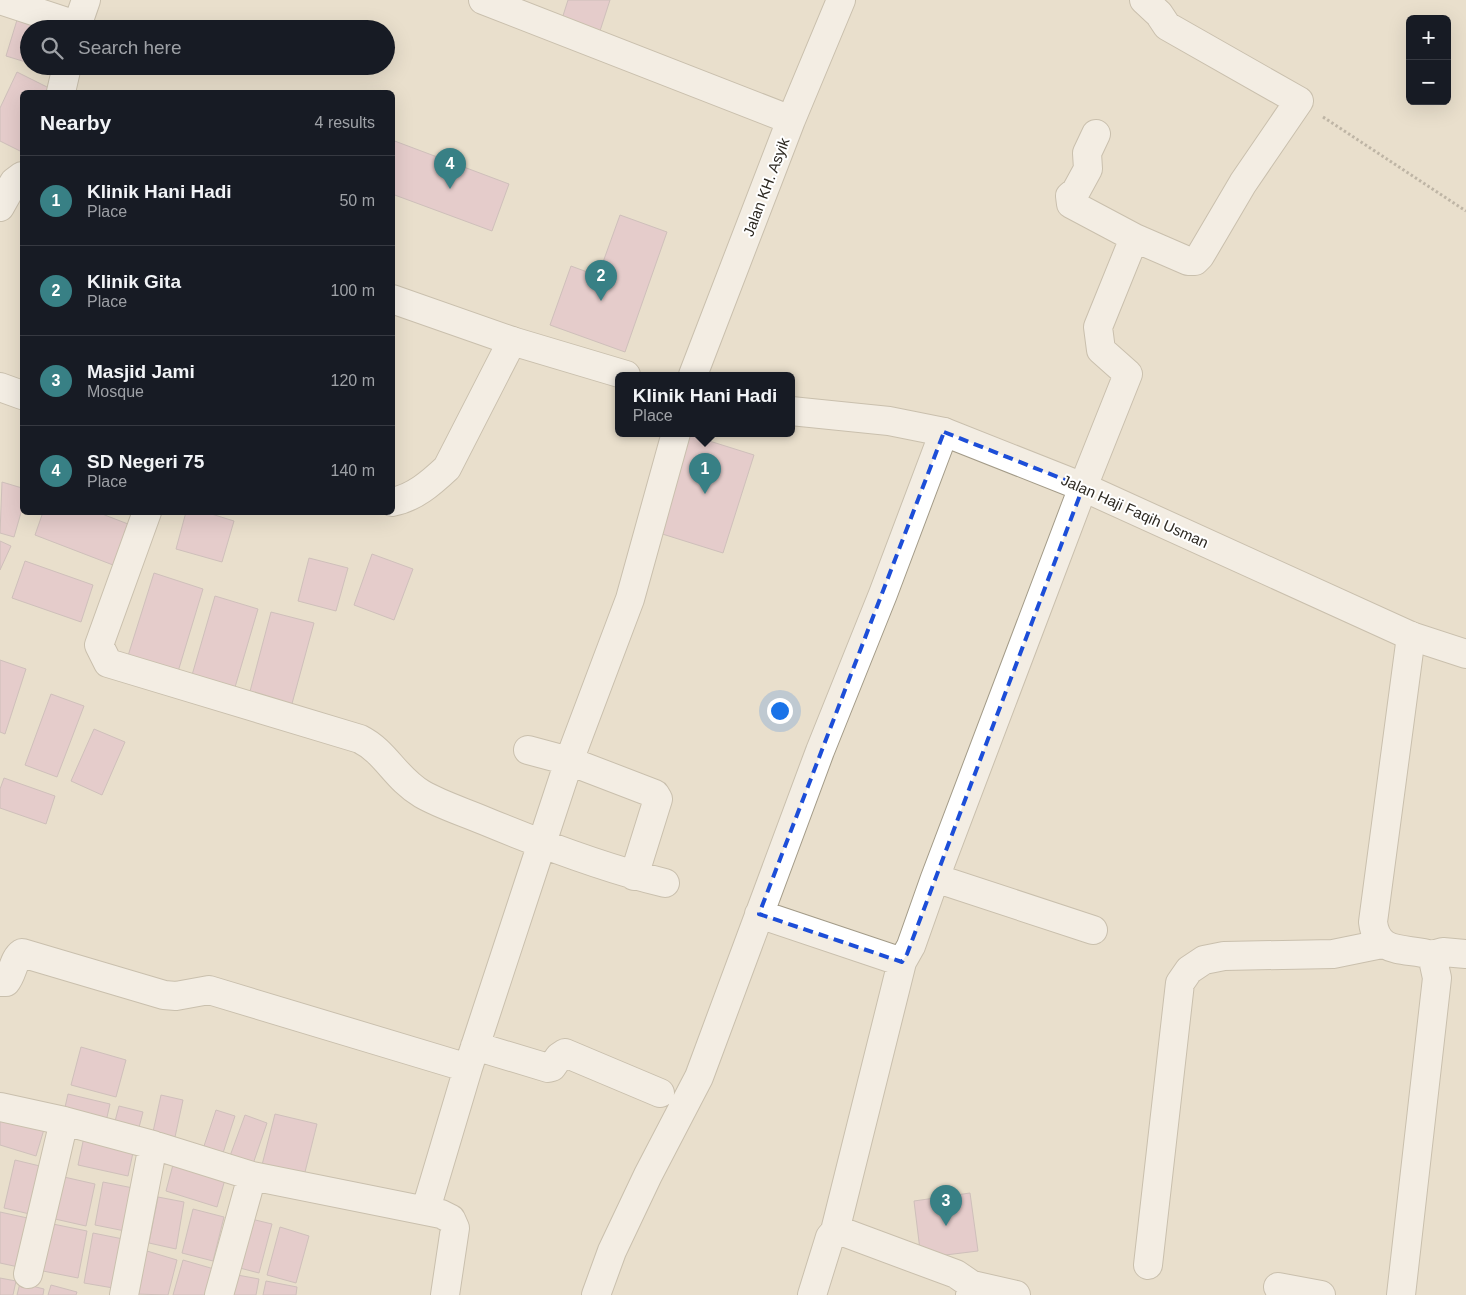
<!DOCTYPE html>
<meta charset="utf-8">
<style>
:root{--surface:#171b24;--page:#242831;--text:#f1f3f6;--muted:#9ea1a6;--line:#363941;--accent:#388085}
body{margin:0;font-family:Arial,sans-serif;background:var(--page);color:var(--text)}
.controls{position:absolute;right:15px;top:15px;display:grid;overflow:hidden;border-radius:8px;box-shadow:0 5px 20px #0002}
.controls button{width:45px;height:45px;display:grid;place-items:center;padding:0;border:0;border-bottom:1px solid var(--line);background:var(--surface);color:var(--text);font:25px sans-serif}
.you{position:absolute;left:779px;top:710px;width:18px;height:18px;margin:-12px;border:4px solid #fff;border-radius:50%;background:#1a73e8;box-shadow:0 0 0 8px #1a73e833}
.badge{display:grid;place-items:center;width:32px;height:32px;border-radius:50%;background:var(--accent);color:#fff;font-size:16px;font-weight:700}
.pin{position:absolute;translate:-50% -41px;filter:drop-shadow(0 1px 2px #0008)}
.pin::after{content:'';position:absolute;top:26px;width:18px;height:15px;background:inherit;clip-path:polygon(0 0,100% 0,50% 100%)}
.popup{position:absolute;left:615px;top:372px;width:180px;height:65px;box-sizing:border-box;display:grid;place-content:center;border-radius:8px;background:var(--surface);filter:drop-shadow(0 1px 4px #0005);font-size:16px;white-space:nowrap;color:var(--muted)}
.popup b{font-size:19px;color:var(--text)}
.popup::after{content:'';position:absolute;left:50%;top:100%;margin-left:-10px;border:10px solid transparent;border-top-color:var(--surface)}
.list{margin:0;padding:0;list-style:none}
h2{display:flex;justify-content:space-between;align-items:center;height:65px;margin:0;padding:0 20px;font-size:21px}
h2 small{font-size:16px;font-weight:400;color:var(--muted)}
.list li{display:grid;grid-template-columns:32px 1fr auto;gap:15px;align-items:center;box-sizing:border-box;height:90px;padding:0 20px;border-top:1px solid var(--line)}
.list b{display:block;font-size:19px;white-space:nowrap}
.list p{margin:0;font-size:16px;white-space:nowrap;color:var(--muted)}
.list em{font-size:16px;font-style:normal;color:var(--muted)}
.icon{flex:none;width:28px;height:28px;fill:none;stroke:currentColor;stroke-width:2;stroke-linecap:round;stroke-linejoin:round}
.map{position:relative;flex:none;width:1466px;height:1295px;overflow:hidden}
.search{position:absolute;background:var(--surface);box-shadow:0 5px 20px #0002;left:20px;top:20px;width:375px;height:55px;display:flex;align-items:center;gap:12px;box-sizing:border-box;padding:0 18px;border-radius:28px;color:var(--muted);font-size:19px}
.panel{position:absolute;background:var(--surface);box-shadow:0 5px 20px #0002;left:20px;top:90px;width:375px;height:425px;border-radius:8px}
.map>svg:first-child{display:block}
</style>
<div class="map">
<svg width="1466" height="1295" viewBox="0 0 1466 1295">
<rect width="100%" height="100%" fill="#e9dfcc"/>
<path fill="#dfb5cb" stroke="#ae9aa4" d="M568,0h42l-11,34 -38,-12z
M17,20l25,9h-13v34l-23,-7z
M17,72l38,19 -1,1h-32v60l-22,-11v-33z
M392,140l117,44 -17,47 -100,-37z
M620,215l47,17 -42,120 -75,-27 21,-59 27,10z
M687,434l67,21 -31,98 -67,-21z
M2,482l20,6v21l-8,28 -14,-4z
M43,512h54l31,12 -15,41 -78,-30z
M186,512h19l29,9 -12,41 -46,-13z
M0,541l11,5 -11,24z
M372,554l41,15 -19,51 -40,-15z
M309,558l39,10 -12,43 -38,-10z
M25,561l68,24 -12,37 -69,-24z
M154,573l49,16 -26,86 -50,-16z
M215,596l43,13 -25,85 -43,-12z
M271,612l43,11 -24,88 -42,-12z
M0,660l26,9 -21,65 -5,-2z
M51,694l33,12 -27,71 -32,-12z
M94,729l31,13 -23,53 -31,-14z
M4,778l51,18 -9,28 -46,-16v-19z
M81,1047l45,13 -10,37 -45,-12z
M68,1094l42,10 -5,22 -42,-10z
M161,1095l22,5 -8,37 -22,-5z
M119,1106l24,6 -6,23 -24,-6z
M216,1110l19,6 -12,37 -19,-7z
M0,1112l45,14 -9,30 -36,-11z
M275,1114l42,10 -13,52 -42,-11z
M245,1115l22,8 -14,41 -23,-8z
M84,1137l50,11 -6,28 -50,-11z
M15,1160l29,7 -10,48 -30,-7z
M174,1161l52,15 -9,31 -51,-16z
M64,1177l31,7 -9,42 -31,-7z
M103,1182l30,6 -8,43 -30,-6z
M970,1193l8,58 -57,7 -7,-57z
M158,1197l26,5 -8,47 -27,-6z
M193,1209l31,8 -11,44 -31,-8z
M0,1212l32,7 -9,49 -23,-5z
M247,1218l25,6 -13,49 -23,-6z
M53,1224l34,7 -9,47 -35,-7z
M280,1227l29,9 -13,47 -29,-8z
M93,1233l35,7 -9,49 -35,-6z
M147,1251l30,9 -9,35 -33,-1z
M183,1260l31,9 -7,26h-34z
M232,1274l27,5 -3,16h-28z
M0,1278l16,3 -3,14h-13z
M266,1281l31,6 -1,8h-33z
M20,1283l24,6 -1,6h-26z
M51,1285l26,7 -1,3h-28z"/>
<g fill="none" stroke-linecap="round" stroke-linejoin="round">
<defs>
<path id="minor" d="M0,0l76,25
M483,0l308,120
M76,29l10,-29
M61,92l6,-26
M1096,134l-9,19 1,16 -12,22 -6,5 1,8 64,34
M0,207l14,-25 8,-6
M392,299l120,42
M693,375l98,-255 50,-120
M147,512l-48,133 9,18 252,76c26,13 35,39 62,55 19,11 42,18 63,27 58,24 118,47 180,62
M528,750l41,11 86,33 3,5 -24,77
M759,914l143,48 9,-16 24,-68
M1093,930l-158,-52 148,-391 45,-113 -27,-24 -3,-23 34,-84 3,-5 53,23h7l5,-5 43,-73 56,-82 -132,-75 -8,-12 -15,-14
M1432,955l11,-3 23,2
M0,982h6c7,-8 7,-23 16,-29l142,42 12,1 33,-6 259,78
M475,1046l73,22 4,-1 7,-10 6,-4 95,40
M0,1107l64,14 89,24 99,31 189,38 10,5 4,9 -10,67
M426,1209l42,-141 71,-216 30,-91 61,-162 46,-166
M835,1231l67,-269
M1148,1265l32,-282 9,-13 15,-10 20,-4 109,-2 49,-10
M28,1274l36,-153
M972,1285l44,10
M1278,1287l43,8
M124,1295l29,-150
M219,1295l33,-119
M596,1295l16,-44 36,-76 51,-98 121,-326 63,-157 61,-162
M812,1295l18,-58 5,-6 8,1 113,42 16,11 -2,10
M1401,1295l36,-317 -5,-23c-26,-8 -55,1 -59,-33l38,-286"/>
<path id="tertiary" d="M0,387l22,8
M791,411l98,10 55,11 139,55 328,149 55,18
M392,502c22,-4 39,-19 55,-34l65,-127 114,34"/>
</defs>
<use href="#minor" stroke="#a39b88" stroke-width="30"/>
<use href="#tertiary" stroke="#a39b88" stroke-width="30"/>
<path stroke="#8a8376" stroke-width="3" stroke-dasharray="2.5 2.5" stroke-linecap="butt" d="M1323,117l143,94"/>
<use href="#minor" stroke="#fff" stroke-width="28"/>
<use href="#tertiary" stroke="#fff" stroke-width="28"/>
</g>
<path d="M0 0H1466V1295H0ZM944,432l139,55 -176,467 -5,8 -143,-48z" fill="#e9dfcc" fill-opacity=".55" fill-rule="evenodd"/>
<path fill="none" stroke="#1d4ed8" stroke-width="4" stroke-dasharray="10 6" stroke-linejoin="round" d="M944,432l139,55 -176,467 -5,8 -143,-48z"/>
<g text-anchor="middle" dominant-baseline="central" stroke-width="4" stroke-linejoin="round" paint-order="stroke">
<g font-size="15" fill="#2c2821" stroke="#fff">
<text transform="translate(766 187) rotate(-69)">Jalan KH. Asyik</text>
<text transform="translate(1135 511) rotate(24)">Jalan Haji Faqih Usman</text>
</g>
</g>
</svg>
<div class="controls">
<button>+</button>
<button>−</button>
</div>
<div class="you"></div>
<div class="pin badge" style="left:705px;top:494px">1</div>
<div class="popup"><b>Klinik Hani Hadi</b>Place</div>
<div class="pin badge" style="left:601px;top:301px">2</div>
<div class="pin badge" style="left:946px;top:1226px">3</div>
<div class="pin badge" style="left:450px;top:189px">4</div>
<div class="search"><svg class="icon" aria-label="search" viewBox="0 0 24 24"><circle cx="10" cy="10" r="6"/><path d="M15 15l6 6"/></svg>Search here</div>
<section class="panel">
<h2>Nearby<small>4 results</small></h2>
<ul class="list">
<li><span class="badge">1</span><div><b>Klinik Hani Hadi</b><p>Place</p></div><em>50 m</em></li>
<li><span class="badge">2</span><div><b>Klinik Gita</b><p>Place</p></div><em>100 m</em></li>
<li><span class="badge">3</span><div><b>Masjid Jami</b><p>Mosque</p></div><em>120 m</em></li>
<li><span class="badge">4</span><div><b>SD Negeri 75</b><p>Place</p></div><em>140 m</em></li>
</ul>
</section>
</div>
